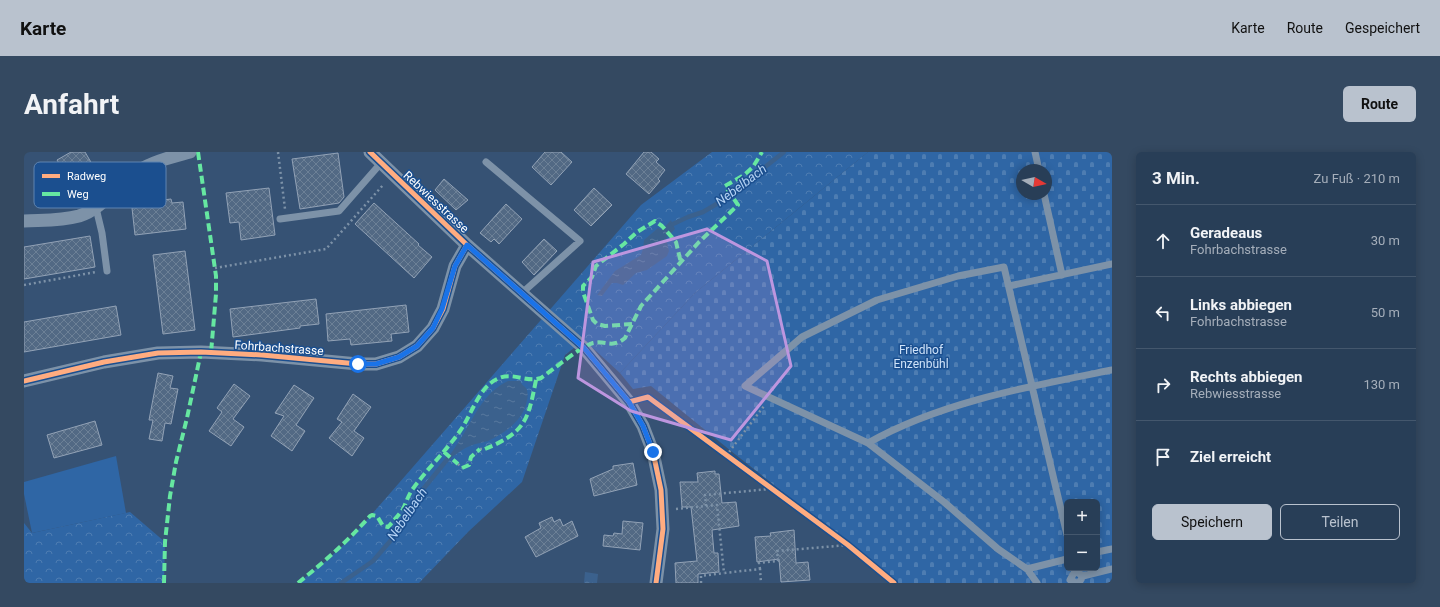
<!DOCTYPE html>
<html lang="de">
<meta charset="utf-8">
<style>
:root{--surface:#283e57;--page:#344961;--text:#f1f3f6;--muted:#a5aeba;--line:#44576d;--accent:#b9c2ce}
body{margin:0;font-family:Roboto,sans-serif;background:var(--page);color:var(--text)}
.controls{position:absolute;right:12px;bottom:12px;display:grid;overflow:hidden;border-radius:6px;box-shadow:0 2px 10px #0003}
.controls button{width:36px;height:36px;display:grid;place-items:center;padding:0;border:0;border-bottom:1px solid var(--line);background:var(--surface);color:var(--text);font:20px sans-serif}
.compass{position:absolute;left:992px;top:12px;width:36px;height:36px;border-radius:50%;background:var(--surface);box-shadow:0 2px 10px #0003;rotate:99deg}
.stop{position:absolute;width:12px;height:12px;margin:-9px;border:3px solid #1a73e8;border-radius:50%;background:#fff}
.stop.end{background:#1a73e8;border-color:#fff;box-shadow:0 1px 4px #0008}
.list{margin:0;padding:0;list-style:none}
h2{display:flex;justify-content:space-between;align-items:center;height:52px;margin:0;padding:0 16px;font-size:17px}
h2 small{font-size:13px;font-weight:400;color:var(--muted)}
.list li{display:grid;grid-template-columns:26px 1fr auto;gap:12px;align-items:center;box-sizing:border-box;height:72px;padding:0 16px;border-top:1px solid var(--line)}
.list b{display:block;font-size:15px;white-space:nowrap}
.list p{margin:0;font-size:13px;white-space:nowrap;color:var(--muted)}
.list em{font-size:13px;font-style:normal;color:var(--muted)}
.actions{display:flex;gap:8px;padding:12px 16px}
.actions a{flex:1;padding:9px 0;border:1px solid var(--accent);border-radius:6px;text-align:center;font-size:14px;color:var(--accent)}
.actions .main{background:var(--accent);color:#111}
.icon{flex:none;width:22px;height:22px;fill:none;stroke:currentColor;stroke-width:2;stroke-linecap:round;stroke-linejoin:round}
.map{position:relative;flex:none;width:1088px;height:431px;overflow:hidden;border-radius:6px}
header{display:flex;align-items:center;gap:24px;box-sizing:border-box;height:56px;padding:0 20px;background:var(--accent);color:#111}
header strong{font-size:19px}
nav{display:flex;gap:22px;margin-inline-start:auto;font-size:14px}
.intro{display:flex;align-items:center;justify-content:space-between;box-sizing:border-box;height:96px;padding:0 24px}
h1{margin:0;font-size:28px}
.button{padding:10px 18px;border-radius:6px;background:var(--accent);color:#111;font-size:14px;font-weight:700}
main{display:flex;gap:24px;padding:0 24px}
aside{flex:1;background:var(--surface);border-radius:6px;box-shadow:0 2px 10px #0003}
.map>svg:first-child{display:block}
</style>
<header>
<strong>Karte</strong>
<nav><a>Karte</a><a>Route</a><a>Gespeichert</a></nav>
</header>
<div class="intro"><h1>Anfahrt</h1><a class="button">Route</a></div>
<main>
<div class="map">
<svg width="1088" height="431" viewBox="0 0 1088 431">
<defs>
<pattern id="forest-crowns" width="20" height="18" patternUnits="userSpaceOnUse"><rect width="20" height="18" fill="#2f66a5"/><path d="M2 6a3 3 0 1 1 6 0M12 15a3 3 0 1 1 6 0" fill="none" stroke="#4e7db2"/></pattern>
<pattern id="cemetery-stones" width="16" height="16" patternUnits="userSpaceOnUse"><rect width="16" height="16" fill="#2f66a5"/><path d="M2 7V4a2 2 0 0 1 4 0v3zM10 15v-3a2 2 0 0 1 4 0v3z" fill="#4e7db2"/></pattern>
<pattern id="water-ripples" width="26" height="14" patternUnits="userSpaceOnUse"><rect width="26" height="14" fill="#3b618d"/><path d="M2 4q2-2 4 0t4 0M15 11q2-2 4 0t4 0" fill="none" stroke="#58799e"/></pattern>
<pattern id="building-cross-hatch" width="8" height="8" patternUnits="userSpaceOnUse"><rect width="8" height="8" fill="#526984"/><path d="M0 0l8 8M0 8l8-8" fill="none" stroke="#6c8096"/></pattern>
</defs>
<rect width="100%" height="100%" fill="#365274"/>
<path fill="#2f66a5" d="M92,304l10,57 -94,20 -8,-39v-12z"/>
<path fill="url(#forest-crowns)" d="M688,0h156l-173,141 -75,80 -36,-33 -19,15 -43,127 -53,49 -50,52h-121l28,-22 26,-24 289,-332z
M106,360l35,30 -1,41h-140v-60l8,10z"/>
<path fill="url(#cemetery-stones)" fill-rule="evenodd" d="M844,0h244v431h-214l-167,-132 -80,-65 -18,3 -13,-16 75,-80zM998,18h24v24h-24zM1043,350h30v66h-30z"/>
<path fill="url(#water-ripples)" d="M647,68l4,9 -9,9 3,13 -2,5 -20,14 -11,3 -13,12 -6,-2h-5l-10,13 -5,-1 18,-24 26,-16 2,-6 1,-9 14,-12 4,2z
M484,229h12c1,3 4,5 6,7 2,3 2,9 1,12 -3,20 -22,33 -39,41 -6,2 -12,2 -18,5 -6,2 -12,7 -18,11l-2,-2c6,-9 12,-18 17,-27 11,-19 20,-37 41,-47z
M561,420l13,2 -1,9h-13z"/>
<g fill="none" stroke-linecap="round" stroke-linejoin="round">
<path stroke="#3b618d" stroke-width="4.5" d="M649,72l15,-7 15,-5 34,-20 18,-17 29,-23
M317,431l32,-22 25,-29 22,-39 30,-37"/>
</g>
<path fill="url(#building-cross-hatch)" stroke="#92a2b6" d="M47,0h14l21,36 -24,14 -25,-42z
M521,0h16l11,10 -21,23 -19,-18z
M620,0h7l8,7 -3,3 9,8 -7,9 2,2 -11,13 -23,-20z
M314,1l6,44 -5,6 -39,6 -8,-50z
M420,27l24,21 -12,10 -21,-20z
M245,36l6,47 -34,5 -2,-18 -9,1 -4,-30z
M570,36l18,17 -21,21 -17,-16z
M147,47l1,4 11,-1 3,27 -51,6 -3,-27 8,-1 -1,-4z
M350,51l45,41 -1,1 14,12 -18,21 -59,-54z
M482,52l16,15 -23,25 -5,-5 -3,3 -11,-9z
M66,84l5,31 -71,12v-32z
M520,87l13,12 -23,24 -12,-13z
M161,99l10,79 -32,4 -10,-79z
M292,147l3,25 -19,2v2l-67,9 -3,-28z
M382,153l3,27 -18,2 1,7 -41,4 -1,-6 -22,2 -2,-27z
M92,154l5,29 -97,17v-30z
M134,221l15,3 -3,12 8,1 -7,35 -6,-1 -3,18 -13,-2 4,-19h-4z
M210,232l16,12 -17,23 11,8 -13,19 -22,-15 13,-19 -5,-4z
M270,233l20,13 -18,27 9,6 -13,20 -21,-15 13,-20 -9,-3z
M329,242l18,13 -17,24 10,7 -12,18 -23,-18 13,-16 -5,-3z
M71,269l7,24 -48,13 -7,-23z
M609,311l4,22 -43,11 -4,-17 23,-10v-3z
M691,319v3h4l3,29 14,-1 3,24 -27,4 2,23h4l1,19 -21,2v9h-22l-1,-20 22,-2 -6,-54h-9l-2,-25h18l-1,-9z
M528,365l2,5 6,-3 3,7 9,-5 6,15 -42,21 -11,-20 16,-9 -2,-5z
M599,369l20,2 -3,27 -37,-4 1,-11 9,1 1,-3 8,1z
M770,378l2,33 12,-1 2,18 -29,2 -2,-23 -22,3 -2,-25 16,-1 -1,-3z"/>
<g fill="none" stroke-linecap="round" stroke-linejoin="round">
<path stroke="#7d92a8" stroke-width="2.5" stroke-dasharray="2 3" stroke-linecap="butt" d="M254,0l7,57
M191,116l111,-19 58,-65
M0,133l72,-13
M456,297h5
M702,304l38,-50
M434,312l4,4
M682,354l-1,-11 65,-6
M652,357l41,-4 7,68 36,-4 1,14
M736,417l-1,-6 19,-2 -1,-10 71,-6
M677,431v-7l23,-3"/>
<path stroke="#7d92a8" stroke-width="7" d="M1011,0l4,18
M462,10l94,79 -58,52
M1020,42l18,81
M72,56l6,25 5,38
M256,67l59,-8 42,-48
M985,134l103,-22
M844,291l76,59 54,47 29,20 10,14
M1043,383l-63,-268 -46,9 -81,24 -75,37 -57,49 123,57c72,-41 163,-57 244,-73
M1073,400l15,-3
M1003,417l40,-10
M1059,424l29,-7
M1052,431l-6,-3 5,-9 8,5 -4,7"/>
<path stroke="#7d92a8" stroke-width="13" d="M346,0l97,93 117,103 45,54 14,24 10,26 8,38 2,39 -7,54
M0,69c19,-1 37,0 55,-5 25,-8 38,-32 59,-45 16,-10 34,-14 52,-19
M0,229l80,-19 54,-9 43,-1 61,3 96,9h18l23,-7 18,-11 16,-18 10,-19 12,-43 12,-21"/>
<path stroke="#66e7a1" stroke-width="4" stroke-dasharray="8 4" stroke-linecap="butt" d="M174,0l18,124v18l-5,59
M608,172l-27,2 -8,-2 -4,-4 -10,-28v-6l9,-9 4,-11 28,-22 13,-12 18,-11 7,5 14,16 5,21
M461,297c41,-17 43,-29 51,-69
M420,300l14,12
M438,316l7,-3 2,-8 9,-8
M140,431l1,-41 5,-46 6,-34 11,-44 14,-66
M274,431c26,-21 50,-42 72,-67l2,-1 5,1 6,10 5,1 1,-1c5,-6 10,-11 14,-17 3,-6 5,-13 9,-19 15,-21 34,-39 48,-59 11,-15 19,-44 37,-52 15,-8 29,4 44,-1 13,-9 39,-31 52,-35 13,-3 19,6 32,-5l16,-32 58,-64 39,-37 -13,-19 19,-11 9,-8 9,-15"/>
<defs>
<path id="cycleway" d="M346,0l97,93 117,103 45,54 14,24 10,26 8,38 2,39 -7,54
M0,229l80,-19 54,-9 43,-1 61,3 96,9h18l23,-7 18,-11 16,-18 10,-19 12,-43 12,-21
M605,250l19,-5 200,148 46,38"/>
</defs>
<use href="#cycleway" stroke="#1b4f8f" stroke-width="8"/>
<use href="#cycleway" stroke="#ffac80" stroke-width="5"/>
</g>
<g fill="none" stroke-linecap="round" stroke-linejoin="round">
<path stroke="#1a73e8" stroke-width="5" d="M334,212h18l23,-7 18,-11 16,-18 9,-19 13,-43 12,-21 117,103 45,54 14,24 10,26"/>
</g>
<path fill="#bd96df" fill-opacity="0.2" stroke="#bd96df" stroke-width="3" stroke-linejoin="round" d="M683,77l60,32 24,105 -60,74 -100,-29 -53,-33 15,-116z"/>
<g text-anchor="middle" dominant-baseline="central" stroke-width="3" stroke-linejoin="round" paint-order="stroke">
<g font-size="12" fill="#fff" stroke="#1b4f8f">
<text transform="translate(412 50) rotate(43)">Rebwiesstrasse</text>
<text transform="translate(255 196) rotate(4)">Fohrbachstrasse</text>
</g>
<g font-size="12" fill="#cfe3fa" stroke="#1b4f8f">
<text x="897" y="198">Friedhof<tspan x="897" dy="14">Enzenbühl</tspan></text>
</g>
<g font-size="13" font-style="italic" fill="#b5d3f5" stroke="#1b4f8f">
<text transform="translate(717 33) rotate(-37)">Nebelbach</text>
<text transform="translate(383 362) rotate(-56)">Nebelbach</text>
</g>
</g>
<rect x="10" y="10" width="132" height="46" rx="6" fill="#1b4f8f" stroke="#5f84b1" stroke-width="1"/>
<rect x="18" y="22" width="18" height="4" fill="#ffac80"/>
<rect x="18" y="40" width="18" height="4" fill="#66e7a1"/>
<g font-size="11" fill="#fff">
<text x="43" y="28">Radweg</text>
<text x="43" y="46">Weg</text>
</g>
</svg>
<div class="controls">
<button>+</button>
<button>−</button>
</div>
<svg class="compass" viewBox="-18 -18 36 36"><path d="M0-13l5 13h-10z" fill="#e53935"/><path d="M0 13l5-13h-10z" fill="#a5aeba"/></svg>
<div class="stop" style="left:334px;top:212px"></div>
<div class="stop end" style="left:629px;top:300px"></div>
</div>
<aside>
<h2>3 Min.<small>Zu Fuß · 210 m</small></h2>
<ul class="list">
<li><svg class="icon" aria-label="ahead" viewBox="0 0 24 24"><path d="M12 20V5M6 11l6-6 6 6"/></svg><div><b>Geradeaus</b><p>Fohrbachstrasse</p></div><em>30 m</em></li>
<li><svg class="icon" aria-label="left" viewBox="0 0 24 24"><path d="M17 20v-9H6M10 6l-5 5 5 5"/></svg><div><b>Links abbiegen</b><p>Fohrbachstrasse</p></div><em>50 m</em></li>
<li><svg class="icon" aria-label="right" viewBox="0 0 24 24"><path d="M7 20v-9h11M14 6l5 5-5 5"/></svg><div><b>Rechts abbiegen</b><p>Rebwiesstrasse</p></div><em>130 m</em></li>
<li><svg class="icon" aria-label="arrive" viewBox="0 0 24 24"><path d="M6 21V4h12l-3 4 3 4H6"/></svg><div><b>Ziel erreicht</b></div></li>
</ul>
<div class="actions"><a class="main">Speichern</a><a>Teilen</a></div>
</aside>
</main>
